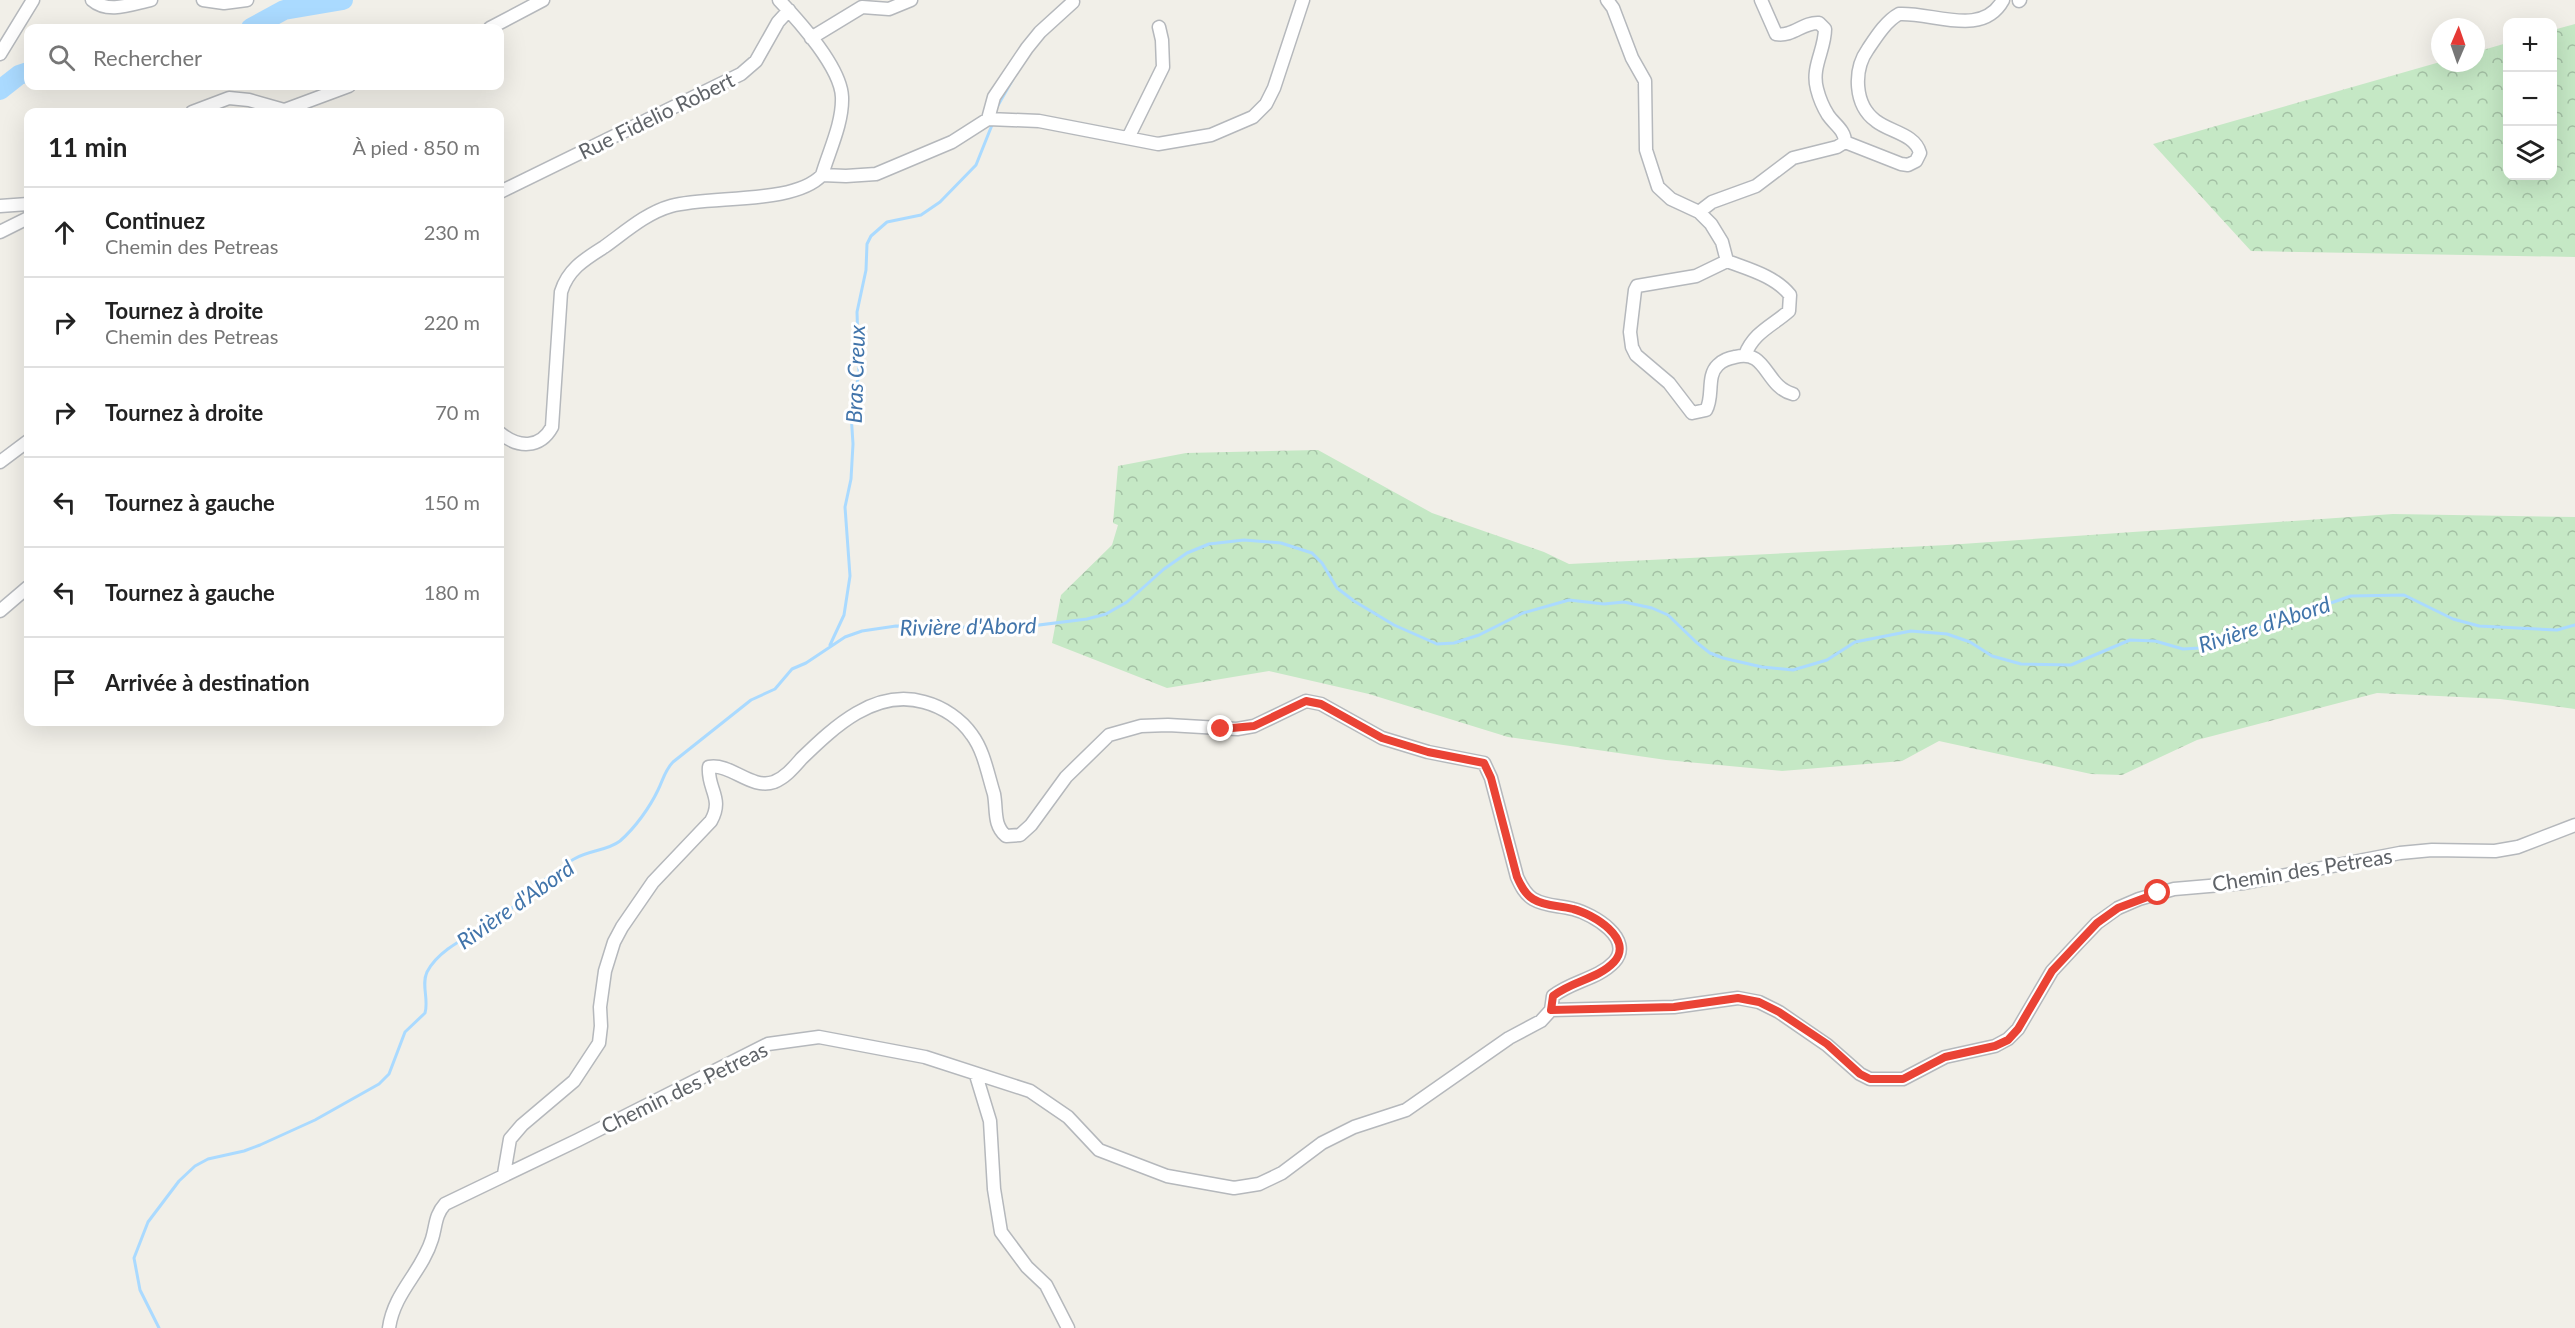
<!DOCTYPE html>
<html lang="fr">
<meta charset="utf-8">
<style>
:root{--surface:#fff;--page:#f2f2f2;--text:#222;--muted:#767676;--line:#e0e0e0}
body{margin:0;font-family:Lato,sans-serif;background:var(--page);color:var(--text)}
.controls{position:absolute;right:18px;top:18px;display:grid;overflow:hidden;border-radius:12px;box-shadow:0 6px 24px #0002}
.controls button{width:54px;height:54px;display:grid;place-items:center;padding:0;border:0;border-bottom:2px solid var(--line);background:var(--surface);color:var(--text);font:30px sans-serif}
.compass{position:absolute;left:2431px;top:18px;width:54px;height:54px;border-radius:50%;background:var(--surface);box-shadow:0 6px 24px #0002;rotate:2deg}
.stop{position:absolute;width:18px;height:18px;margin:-14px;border:4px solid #ea4335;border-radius:50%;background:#fff}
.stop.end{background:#ea4335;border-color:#fff;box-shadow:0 2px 6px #0008}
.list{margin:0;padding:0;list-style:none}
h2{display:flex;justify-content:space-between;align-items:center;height:78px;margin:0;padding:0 24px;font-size:26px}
h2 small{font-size:20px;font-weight:400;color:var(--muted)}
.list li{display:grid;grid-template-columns:39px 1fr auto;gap:18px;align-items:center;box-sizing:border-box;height:90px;padding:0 24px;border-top:2px solid var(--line)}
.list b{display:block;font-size:22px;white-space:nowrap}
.list p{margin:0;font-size:20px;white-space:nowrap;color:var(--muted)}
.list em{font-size:20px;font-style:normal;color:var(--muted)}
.icon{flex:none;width:33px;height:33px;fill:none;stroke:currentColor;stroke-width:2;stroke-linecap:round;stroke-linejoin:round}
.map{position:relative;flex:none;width:2575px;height:1328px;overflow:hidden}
.search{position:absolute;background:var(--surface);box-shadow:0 6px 24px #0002;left:24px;top:24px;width:480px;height:66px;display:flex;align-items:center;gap:15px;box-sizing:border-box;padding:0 21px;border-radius:12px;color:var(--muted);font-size:22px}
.panel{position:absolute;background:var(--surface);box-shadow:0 6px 24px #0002;left:24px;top:108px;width:480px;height:618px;border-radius:12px}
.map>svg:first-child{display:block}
</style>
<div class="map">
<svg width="2575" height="1328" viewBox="0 0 2575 1328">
<defs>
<pattern id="forest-crowns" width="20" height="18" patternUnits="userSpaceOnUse" patternTransform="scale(1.5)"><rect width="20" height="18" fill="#c5e8c5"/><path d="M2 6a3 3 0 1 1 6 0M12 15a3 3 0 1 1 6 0" fill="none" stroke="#a3c0a4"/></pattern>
</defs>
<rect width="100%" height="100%" fill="#f1efe8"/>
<path fill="url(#forest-crowns)" d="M2575,24v233l-324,-6 -98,-107 287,-82 36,1v-11l31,-9 1,133h44l1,-146z
M1318,450l114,63 112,39 25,12 378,-19 446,-31 182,3v192l-75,-10 -123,-6 -180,47 -75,35 -31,-1 -152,-33 -37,20 -120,10 -116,-11 -158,-23 -139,-43 -100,-23 -102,17 -115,-45 9,-48 51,-50 6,-20 -5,-2 5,-57 68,-13z"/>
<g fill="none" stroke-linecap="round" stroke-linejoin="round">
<path stroke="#aadaff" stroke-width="3" d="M997,107l16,-28
M830,645l14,-30 6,-39 -5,-69 6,-28 2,-35 -2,-31 8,-39 -2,-62 9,-42 1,-26 4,-8 16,-14 34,-7 19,-13 36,-37 16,-40
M159,1328l-19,-38 -6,-32 14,-36 31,-41 16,-15 13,-7 36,-8 16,-6 55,-25 64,-36 10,-10 16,-42 20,-19c4,-14 -4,-28 2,-41 14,-27 52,-39 76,-57 24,-18 44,-41 71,-56 15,-9 33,-8 46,-18 15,-13 30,-34 38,-51 5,-10 7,-20 15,-28l78,-62 24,-11 17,-20 14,-6 39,-26 17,-6 34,-5 119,2 72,-9 19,-5 21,-12 37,-33 23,-16 22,-9 35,-4 37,3 31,10 10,10 15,25 17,13 40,24 43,19 17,-1 25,-8 44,-22 46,-13 35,4 20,-2 28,6 16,7 28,27 14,11 13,5 39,9 31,3 34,-10 28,-18 56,-11 36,3 23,8 22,14 29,8 50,1 59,-25 25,1 28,8 17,-1 151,-52 53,-1 49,24 26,7 78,4 18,-5"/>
<path stroke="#aadaff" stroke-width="20" d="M251,28l33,-18 59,-10
M0,90l19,-15 9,-3"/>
<defs>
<path id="minor" d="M92,0c16,14 40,4 59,0
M203,0l21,3 23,-3
M1607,0l6,8 19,50 13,23 1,69 12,37 13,12 28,13 12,12 11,18 5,19
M2019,1l1,-1
M490,28l53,-28
M811,38l51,-31 27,2 22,-9
M0,54l33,-54
M192,112l37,-14 20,2 35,10
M279,112l70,-26
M988,119l6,-22 33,-49 13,-16 33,-30
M1128,138l35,-71 -1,-27 -3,-13
M1845,142l56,22 7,1 8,-4 4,-8c-5,-19 -30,-21 -44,-32 -22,-16 -23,-51 -8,-72 8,-12 18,-28 31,-35 34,-2 83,24 104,-14
M822,175l24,1 30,-2 76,-32 36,-23 51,2 119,23 53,-9 42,-18 13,-13 8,-16 29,-88
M500,192l241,-118 15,-13 22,-39 11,-12
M0,206l28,-2
M1699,212l13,-10 44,-16 37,-28 44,-11 8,-5c0,-12 -11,-18 -17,-27 -5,-8 -9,-18 -11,-26 -6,-22 8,-39 8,-60l-6,-6c-16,-1 -26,14 -43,11l-15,-34
M0,232l28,-14
M1727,261l-31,15 -59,10 -2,4 -5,42 2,15 4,8 33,28 23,30 14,-3c8,-13 0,-34 12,-45 4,-4 11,-7 17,-8 32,-9 30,30 58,37
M1727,261c21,8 48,15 63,34l-1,16c-17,15 -35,21 -44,44
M500,433c18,15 40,16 52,-6l9,-135c7,-23 24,-33 43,-45 21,-15 42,-34 67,-41 39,-11 123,-1 151,-31 7,-24 21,-52 20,-78 -1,-29 -43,-76 -63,-97
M0,462l28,-21
M0,611l28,-24
M976,1075l14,46 4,68 7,43 26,35 19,18 22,43
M504,1174l6,-35 12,-14 52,-44 25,-38 2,-17 -1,-19 5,-36 9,-29 8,-15 31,-45 58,-61c13,-23 -4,-32 -2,-54 22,-4 42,23 65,15 12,-5 20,-15 28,-24 32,-31 73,-70 122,-56 19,5 37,17 48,33 12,16 16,40 22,59 3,16 -1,31 12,42l14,-1 11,-10 35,-48 43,-42 32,-9 27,-1 69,4 17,-3 52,-25 15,3 61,34 46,14 56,11 7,15 26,99c4,9 8,17 16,22 14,8 26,6 40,10 20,5 62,30 41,53 -16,17 -42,19 -61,34l-2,14
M389,1328c5,-36 33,-56 43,-89 4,-13 3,-24 13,-35l133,-64 190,-96 51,-7 106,20 105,34 38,26 31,33 68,26 67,12 25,-4 23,-11 40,-30 32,-16 52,-17 103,-72 32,-17 10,-11 123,-3 64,-9 21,4 20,10 48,33 33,29 10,5h33l42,-22 50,-11 13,-7 10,-10 34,-58 26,-28 19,-20 21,-15 21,-9 35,-10 70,-6 156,-30 32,-3 63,1 23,-4 57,-22"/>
</defs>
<use href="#minor" stroke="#b5b8bc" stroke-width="15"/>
<use href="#minor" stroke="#fff" stroke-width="12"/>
</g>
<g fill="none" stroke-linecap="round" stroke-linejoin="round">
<path stroke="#ea4335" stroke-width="8" d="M1221,729l33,-3 52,-25 15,3 61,34 46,14 56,11 7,15 26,99c4,9 8,17 16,22 13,8 26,6 40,10 20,5 62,30 41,53 -16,17 -42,19 -61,34l-2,14 123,-3 64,-9 21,4 20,10 48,32 33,30 10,5h33l42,-22 50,-11 13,-6 10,-11 34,-58 45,-48 21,-15 40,-15"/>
</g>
<g text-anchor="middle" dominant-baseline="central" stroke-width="6" stroke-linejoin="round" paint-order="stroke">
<g font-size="21" fill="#5f6368" stroke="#fff">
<text transform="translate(656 115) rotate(-26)">Rue Fidelio Robert</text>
<text transform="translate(2302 869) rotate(-9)">Chemin des Petreas</text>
<text transform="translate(684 1087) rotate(-26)">Chemin des Petreas</text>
</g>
<g font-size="22" font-style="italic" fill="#4174aa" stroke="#fff">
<text transform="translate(855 374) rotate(-88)">Bras Creux</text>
<text transform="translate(2264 624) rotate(-18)">Rivière d'Abord</text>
<text transform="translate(968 626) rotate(-1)">Rivière d'Abord</text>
<text transform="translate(515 904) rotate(-35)">Rivière d'Abord</text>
</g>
</g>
</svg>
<div class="controls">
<button>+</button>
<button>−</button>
<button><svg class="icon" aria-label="layers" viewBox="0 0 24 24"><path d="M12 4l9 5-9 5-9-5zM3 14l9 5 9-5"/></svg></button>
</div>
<svg class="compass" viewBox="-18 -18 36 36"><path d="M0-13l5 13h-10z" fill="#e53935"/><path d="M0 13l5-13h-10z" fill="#767676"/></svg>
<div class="stop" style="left:2158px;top:893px"></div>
<div class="stop end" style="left:1221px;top:729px"></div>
<div class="search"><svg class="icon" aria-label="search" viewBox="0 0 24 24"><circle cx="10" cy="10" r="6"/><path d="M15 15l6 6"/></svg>Rechercher</div>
<section class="panel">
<h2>11 min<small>À pied · 850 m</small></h2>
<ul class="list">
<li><svg class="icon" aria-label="ahead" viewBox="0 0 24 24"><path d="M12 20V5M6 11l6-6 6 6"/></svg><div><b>Continuez</b><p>Chemin des Petreas</p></div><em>230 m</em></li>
<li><svg class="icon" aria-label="right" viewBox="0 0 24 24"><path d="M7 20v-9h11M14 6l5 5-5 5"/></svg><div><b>Tournez à droite</b><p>Chemin des Petreas</p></div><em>220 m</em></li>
<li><svg class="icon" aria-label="right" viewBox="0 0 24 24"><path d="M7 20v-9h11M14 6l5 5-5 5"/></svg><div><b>Tournez à droite</b></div><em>70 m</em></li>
<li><svg class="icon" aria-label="left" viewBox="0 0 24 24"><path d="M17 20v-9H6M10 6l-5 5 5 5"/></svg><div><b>Tournez à gauche</b></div><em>150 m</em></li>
<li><svg class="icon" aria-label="left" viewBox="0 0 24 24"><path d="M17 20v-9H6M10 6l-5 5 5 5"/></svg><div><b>Tournez à gauche</b></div><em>180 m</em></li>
<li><svg class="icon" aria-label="arrive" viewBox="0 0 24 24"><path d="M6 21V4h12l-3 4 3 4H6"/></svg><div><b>Arrivée à destination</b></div></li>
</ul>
</section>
</div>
